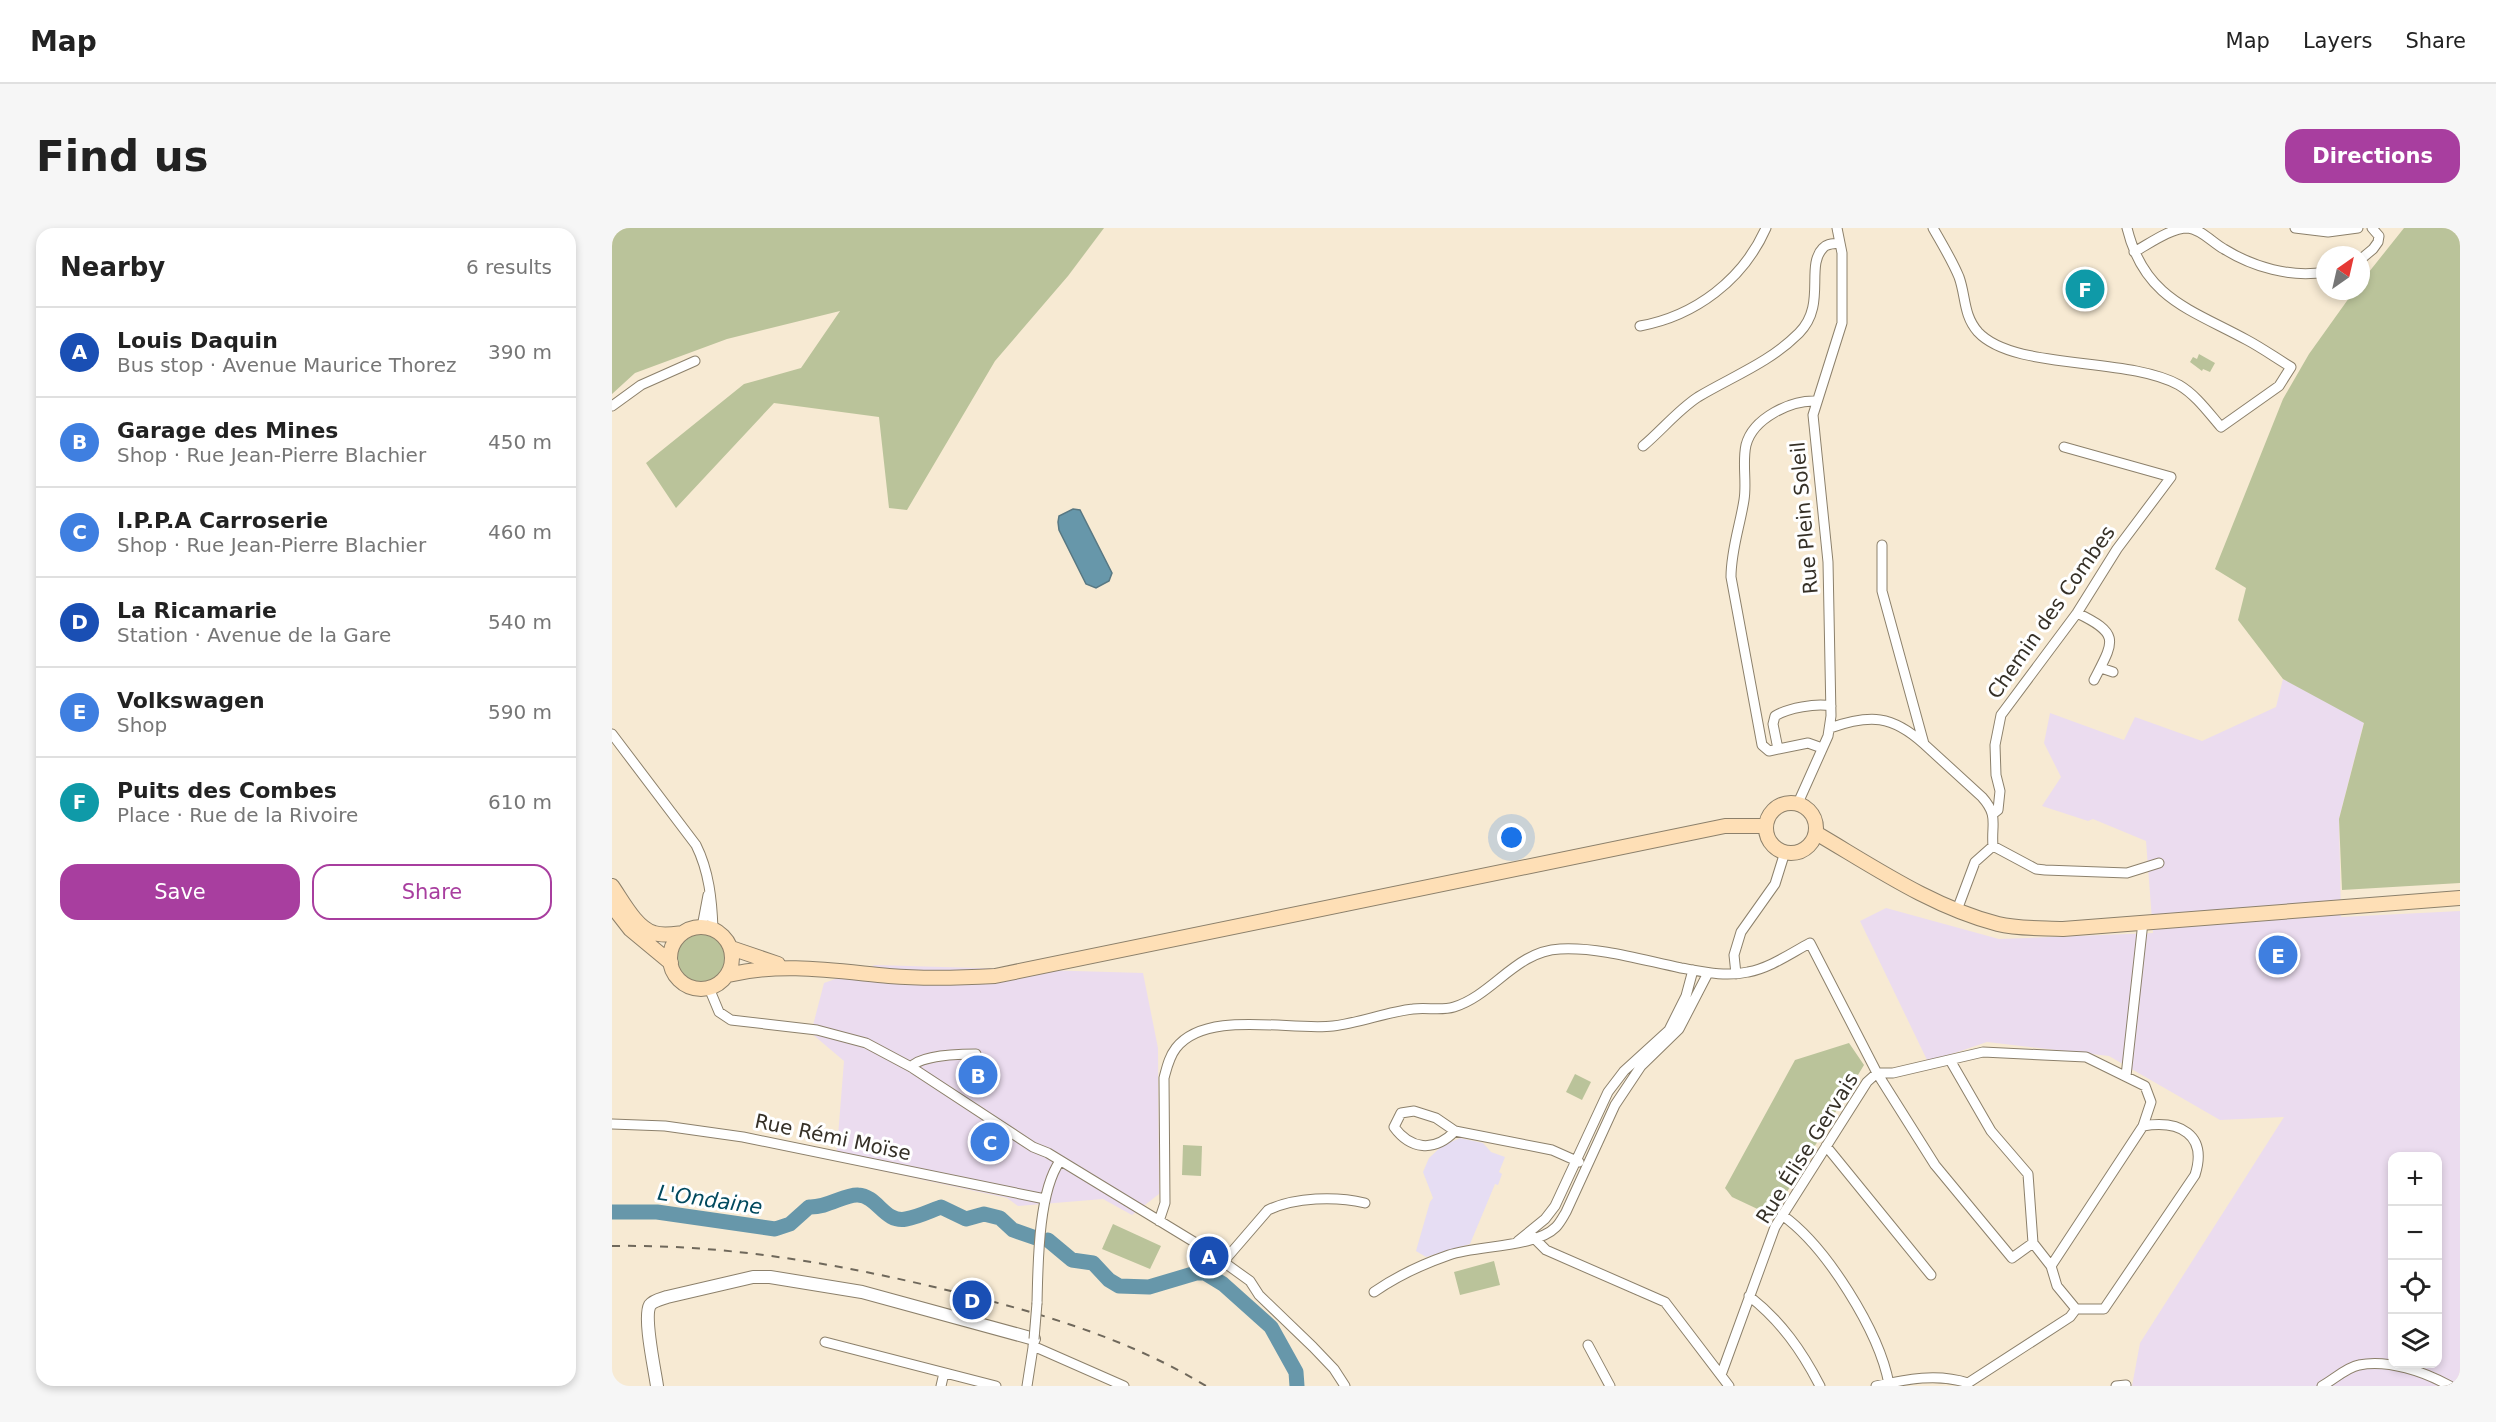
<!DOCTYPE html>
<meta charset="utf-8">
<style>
:root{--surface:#fff;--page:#f6f6f6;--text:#222;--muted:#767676;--line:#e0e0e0;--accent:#a83e9f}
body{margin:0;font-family:"DejaVu Sans",sans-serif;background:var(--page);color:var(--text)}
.controls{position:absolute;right:18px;bottom:18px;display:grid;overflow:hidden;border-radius:12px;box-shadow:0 3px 9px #0003}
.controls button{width:54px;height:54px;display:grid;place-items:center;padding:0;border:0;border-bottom:2px solid var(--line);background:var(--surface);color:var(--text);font:30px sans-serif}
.compass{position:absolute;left:1704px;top:18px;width:54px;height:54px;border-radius:50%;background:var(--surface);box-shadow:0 3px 9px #0003;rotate:34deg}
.you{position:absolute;left:900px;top:610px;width:21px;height:21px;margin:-15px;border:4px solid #fff;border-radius:50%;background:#1a73e8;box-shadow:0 0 0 9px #1a73e833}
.badge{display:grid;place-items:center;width:39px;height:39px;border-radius:50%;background:var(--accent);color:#fff;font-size:20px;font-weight:700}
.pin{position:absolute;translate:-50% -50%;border:3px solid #fff;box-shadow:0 2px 6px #0006}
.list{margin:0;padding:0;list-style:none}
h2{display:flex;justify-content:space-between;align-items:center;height:78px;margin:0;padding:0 24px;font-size:26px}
h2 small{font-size:20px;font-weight:400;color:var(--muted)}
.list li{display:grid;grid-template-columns:39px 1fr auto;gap:18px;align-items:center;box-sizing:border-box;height:90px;padding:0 24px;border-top:2px solid var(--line)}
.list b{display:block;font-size:22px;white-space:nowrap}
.list p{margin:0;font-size:20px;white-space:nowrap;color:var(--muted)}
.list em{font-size:20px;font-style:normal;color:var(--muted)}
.actions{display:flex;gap:12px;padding:18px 24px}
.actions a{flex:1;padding:14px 0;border:2px solid var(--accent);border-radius:18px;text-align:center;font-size:21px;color:var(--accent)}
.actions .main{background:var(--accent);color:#fff}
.icon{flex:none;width:33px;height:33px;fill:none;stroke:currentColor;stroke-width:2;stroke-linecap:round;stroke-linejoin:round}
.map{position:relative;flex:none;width:1848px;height:1158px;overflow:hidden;border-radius:18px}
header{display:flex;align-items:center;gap:36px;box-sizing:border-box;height:84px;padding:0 30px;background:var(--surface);border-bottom:2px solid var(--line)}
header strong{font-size:28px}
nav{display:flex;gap:33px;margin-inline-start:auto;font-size:21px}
.intro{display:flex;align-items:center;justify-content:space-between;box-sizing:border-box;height:144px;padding:0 36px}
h1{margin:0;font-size:42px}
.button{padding:15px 27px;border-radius:18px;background:var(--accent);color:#fff;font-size:21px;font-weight:700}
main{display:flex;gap:36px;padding:0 36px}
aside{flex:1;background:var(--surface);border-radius:18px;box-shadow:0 3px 9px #0003}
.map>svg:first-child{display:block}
</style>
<header>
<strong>Map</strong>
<nav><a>Map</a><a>Layers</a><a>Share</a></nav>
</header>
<div class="intro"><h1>Find us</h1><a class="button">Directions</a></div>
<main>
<aside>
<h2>Nearby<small>6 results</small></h2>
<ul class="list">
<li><span class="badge" style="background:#1a4fb4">A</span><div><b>Louis Daquin</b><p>Bus stop · Avenue Maurice Thorez</p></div><em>390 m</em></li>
<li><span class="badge" style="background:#3f7fe0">B</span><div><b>Garage des Mines</b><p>Shop · Rue Jean-Pierre Blachier</p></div><em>450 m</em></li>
<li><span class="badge" style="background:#3f7fe0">C</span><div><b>I.P.P.A Carroserie</b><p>Shop · Rue Jean-Pierre Blachier</p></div><em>460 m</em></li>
<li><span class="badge" style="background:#1a4fb4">D</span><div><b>La Ricamarie</b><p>Station · Avenue de la Gare</p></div><em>540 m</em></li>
<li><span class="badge" style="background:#3f7fe0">E</span><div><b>Volkswagen</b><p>Shop</p></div><em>590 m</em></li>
<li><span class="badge" style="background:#0f9aa8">F</span><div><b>Puits des Combes</b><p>Place · Rue de la Rivoire</p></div><em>610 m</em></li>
</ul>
<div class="actions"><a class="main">Save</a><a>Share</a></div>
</aside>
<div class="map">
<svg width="1848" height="1158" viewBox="0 0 1848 1158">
<rect width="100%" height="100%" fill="#f7ead3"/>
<path fill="#ebdcef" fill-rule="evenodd" d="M1671,451l81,43 -25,97 2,98 119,-6v475h-328l8,-43 144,-226 -64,3 -111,-64 -122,-14 -59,20 -68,-141 26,-13 113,31 154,-6 -7,-92 -53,-22 -5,2 -46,-15 19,-29 -17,-34 6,-30 74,27 11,-23 67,24 74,-34zM1780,928h46v208h-46z
M263,737l268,8 15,75 1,146 -27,21 -29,-16 -85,7 -11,-8 -171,-37 8,-100 -33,-28 13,-50z"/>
<path fill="#e6ddf3" d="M848,910l23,5 8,9 14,5 -6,15 3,2 -4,11 -3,-1 -25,60 -44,13 -10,-6 14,-49 3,-4 -10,-26 6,-14 13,-12z"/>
<path fill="#bac39a" d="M0,0h492l-36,48 -73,85 -88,149 -18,-2 -10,-91 -105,-14 -98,105 -30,-45 98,-79 57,-16 39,-57 -113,28 -92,34 -23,21z
M1792,0h56v655l-118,7 -3,-71 25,-96 -81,-44 -45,-59 8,-32 -31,-19 68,-170 26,-45 45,-63h7v-9z
M1587,126l16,9 -5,9 -7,-3 -1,2 -12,-9 3,-5 4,2z
M62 730a27 27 0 1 1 54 0a27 27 0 1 1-54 0Z
M1237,815l15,22 -85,140 -13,8 -34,-16 -7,-9 70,-128z
M963,846l16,8 -9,18 -16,-8z
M571,917l19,1 -1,30 -19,-1z
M501,996l48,22 -11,23 -48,-20z
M882,1033l6,24 -40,10 -6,-23z"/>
<path fill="#6797aa" stroke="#587883" stroke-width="1.5" d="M461,281l7,1 32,63 -3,8 -13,7 -10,-4 -27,-54 -1,-8 1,-6z"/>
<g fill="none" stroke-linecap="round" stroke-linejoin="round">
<path stroke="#6797aa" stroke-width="15" d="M0,984h45l118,17 15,-5 19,-17c18,1 36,-13 49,-12 20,1 26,28 48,24 12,-2 24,-8 35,-12l25,12 18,-5 16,4 13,12 23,8
M436,1012l24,20 21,3 16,17 10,6 30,1 47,-14h9l18,11 48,43 25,45 1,14"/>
<defs>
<path id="minor" d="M1321,0c9,16 19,32 26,49 7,19 4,38 19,55 36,39 149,24 201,53 17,10 29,27 42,42l58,-41 12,-19c-15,-9 -29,-19 -44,-27 -57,-31 -103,-42 -120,-112
M1683,0l33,4 30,-4
M1522,24c15,-8 36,-24 54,-24 13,1 25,15 36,21 29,18 67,29 101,23
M1749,31l12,-10 5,-7 1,-6 -7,-8
M1028,98c55,-10 103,-46 126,-98
M1204,173c-25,-1 -63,17 -70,44 -4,18 1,37 -2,55 -4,26 -13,50 -13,77l31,168 7,6 39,-8 14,5
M0,178l29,-21 54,-24
M1031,218c19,-16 35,-36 55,-49 35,-21 71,-34 101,-64 28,-28 6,-67 24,-85 4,-5 11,-4 17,-5
M1270,317v46l42,153 58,53c17,19 9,27 11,49l-18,16 -18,48
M1465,385c44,21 37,28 17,67
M1489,440l12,4
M1218,500c40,-14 62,-13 94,16
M0,506l84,111c13,26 16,55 17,84
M1166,521l-5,-25 2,-8c13,-8 41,-13 56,-10
M1186,575l30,-67 3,-20 -3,-154 -15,-147 29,-92v-70l-5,-25
M1381,586l5,-4 2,-19 -4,-16 -1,-30 6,-30 76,-102 40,-64 54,-72 -107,-30
M1381,618l43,23 9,1 82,3 32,-10
M90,699l6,-32
M1124,746l-2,-19 7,-23 34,-48 10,-32
M97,760l10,24 12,8 86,10 49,13 45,24 122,80 15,6 156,95 46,33 9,14 54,52 21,22 11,17
M1338,832l41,71 37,43 5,69 18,23
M299,839c10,-12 49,-13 65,-13
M1514,848l17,-154
M0,896l53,2 78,11 302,62
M843,903c-21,22 -45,18 -61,-4l7,-14 13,-2 22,7 19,13 97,19 27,12
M1214,918l105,129
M1170,987c44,31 97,116 107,169
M547,993l6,-18 -1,-125c3,-11 5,-21 12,-30 30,-39 114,-17 157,-22 27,-3 53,-14 80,-17 13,-2 28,2 41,-2 39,-12 62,-56 106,-58 40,-2 82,11 121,19 23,4 44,9 67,4 22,-4 43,-19 62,-29l67,130 58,92 77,93 21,-15
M920,1008l14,14 119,52 64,84
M906,1013l27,-22 10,-13 53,-114 16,-21 45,-41 17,-34 7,-26
M612,1033l44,-51c27,-13 68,-14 97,-7
M762,1064c23,-16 49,-28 75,-37 29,-10 86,-7 107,-28 4,-4 7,-10 10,-15l49,-107 26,-39 38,-37 29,-56
M1137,1068c32,25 53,55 71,90
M425,1075c1,-38 1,-111 23,-142
M1464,1081h28l91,-134c13,-41 -16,-55 -52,-49
M213,1114l171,44
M976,1117l22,41
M421,1118l91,40
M1109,1147l54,-148 92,-145 10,-9h16l90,-21 103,5 59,29 6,16 -8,24 -92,140 6,20 19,23
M329,1158l3,-13
M415,1158l7,-45
M1264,1158c30,-7 62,-13 92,-3l102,-66 6,-8
M1504,1158l10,-1
M1710,1158c11,-6 25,-19 37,-21 29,-6 66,7 91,21"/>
<path id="tertiary" d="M45,1158c-2,-15 -14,-69 -7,-81 4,-5 11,-6 17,-8l86,-20h17l92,15 172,47"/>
<path id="secondary" d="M1154 600a25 25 0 1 1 50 0a25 25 0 1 1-50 0Z
M1204,605c58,34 116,74 182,91 20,5 44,4 65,5l397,-31
M0,658c10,14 24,42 42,47 9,3 20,1 29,0
M0,678l18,23 41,34
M58 730a31 31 0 1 1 62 0a31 31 0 1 1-62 0Z
M119,720l47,16
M116,747c54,-13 107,-4 161,1 36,3 70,2 106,0l730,-150h41"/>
</defs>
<use href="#minor" stroke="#8c806b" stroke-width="11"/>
<use href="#tertiary" stroke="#8c806b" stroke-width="14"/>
<use href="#secondary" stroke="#8c806b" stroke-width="16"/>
<use href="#minor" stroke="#fff" stroke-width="9"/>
<use href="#tertiary" stroke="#fff" stroke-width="12"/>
<use href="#secondary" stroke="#fedfb6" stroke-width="14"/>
<path stroke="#6f685b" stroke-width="2" stroke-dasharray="8 8" stroke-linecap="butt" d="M0,1018c117,-2 234,19 347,47 85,21 172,47 247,93"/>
<defs>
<path id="minor-bridge" d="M422,1111l3,-36"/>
</defs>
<use href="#minor-bridge" stroke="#8c806b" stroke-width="11" stroke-linecap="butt"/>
<use href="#minor-bridge" stroke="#fff" stroke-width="9"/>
</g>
<g text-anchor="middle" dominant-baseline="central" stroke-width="6" stroke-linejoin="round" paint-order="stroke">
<g font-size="20" fill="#353027" stroke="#fff">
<text transform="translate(1192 290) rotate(-95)">Rue Plein Soleil</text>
<text transform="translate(1439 384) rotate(-55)">Chemin des Combes</text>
<text transform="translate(221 909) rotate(12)">Rue Rémi Moïse</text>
<text transform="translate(1195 920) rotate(-58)">Rue Élise Gervais</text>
</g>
<g font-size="21" font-style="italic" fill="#01495e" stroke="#fff">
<text transform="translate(98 972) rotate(8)">L'Ondaine</text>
</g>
</g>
</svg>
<div class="controls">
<button>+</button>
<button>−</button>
<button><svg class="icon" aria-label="locate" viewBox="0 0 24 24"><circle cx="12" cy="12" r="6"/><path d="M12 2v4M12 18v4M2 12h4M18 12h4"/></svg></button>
<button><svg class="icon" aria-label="layers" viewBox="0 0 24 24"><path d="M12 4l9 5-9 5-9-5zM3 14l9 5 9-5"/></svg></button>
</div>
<svg class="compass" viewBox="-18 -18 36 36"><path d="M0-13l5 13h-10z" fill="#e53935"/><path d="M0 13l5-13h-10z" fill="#767676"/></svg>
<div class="you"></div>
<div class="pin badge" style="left:597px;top:1028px;background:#1a4fb4">A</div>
<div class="pin badge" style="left:366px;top:847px;background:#3f7fe0">B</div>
<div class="pin badge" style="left:378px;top:914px;background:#3f7fe0">C</div>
<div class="pin badge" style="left:360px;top:1072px;background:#1a4fb4">D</div>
<div class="pin badge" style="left:1666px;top:727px;background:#3f7fe0">E</div>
<div class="pin badge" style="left:1473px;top:61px;background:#0f9aa8">F</div>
</div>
</main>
